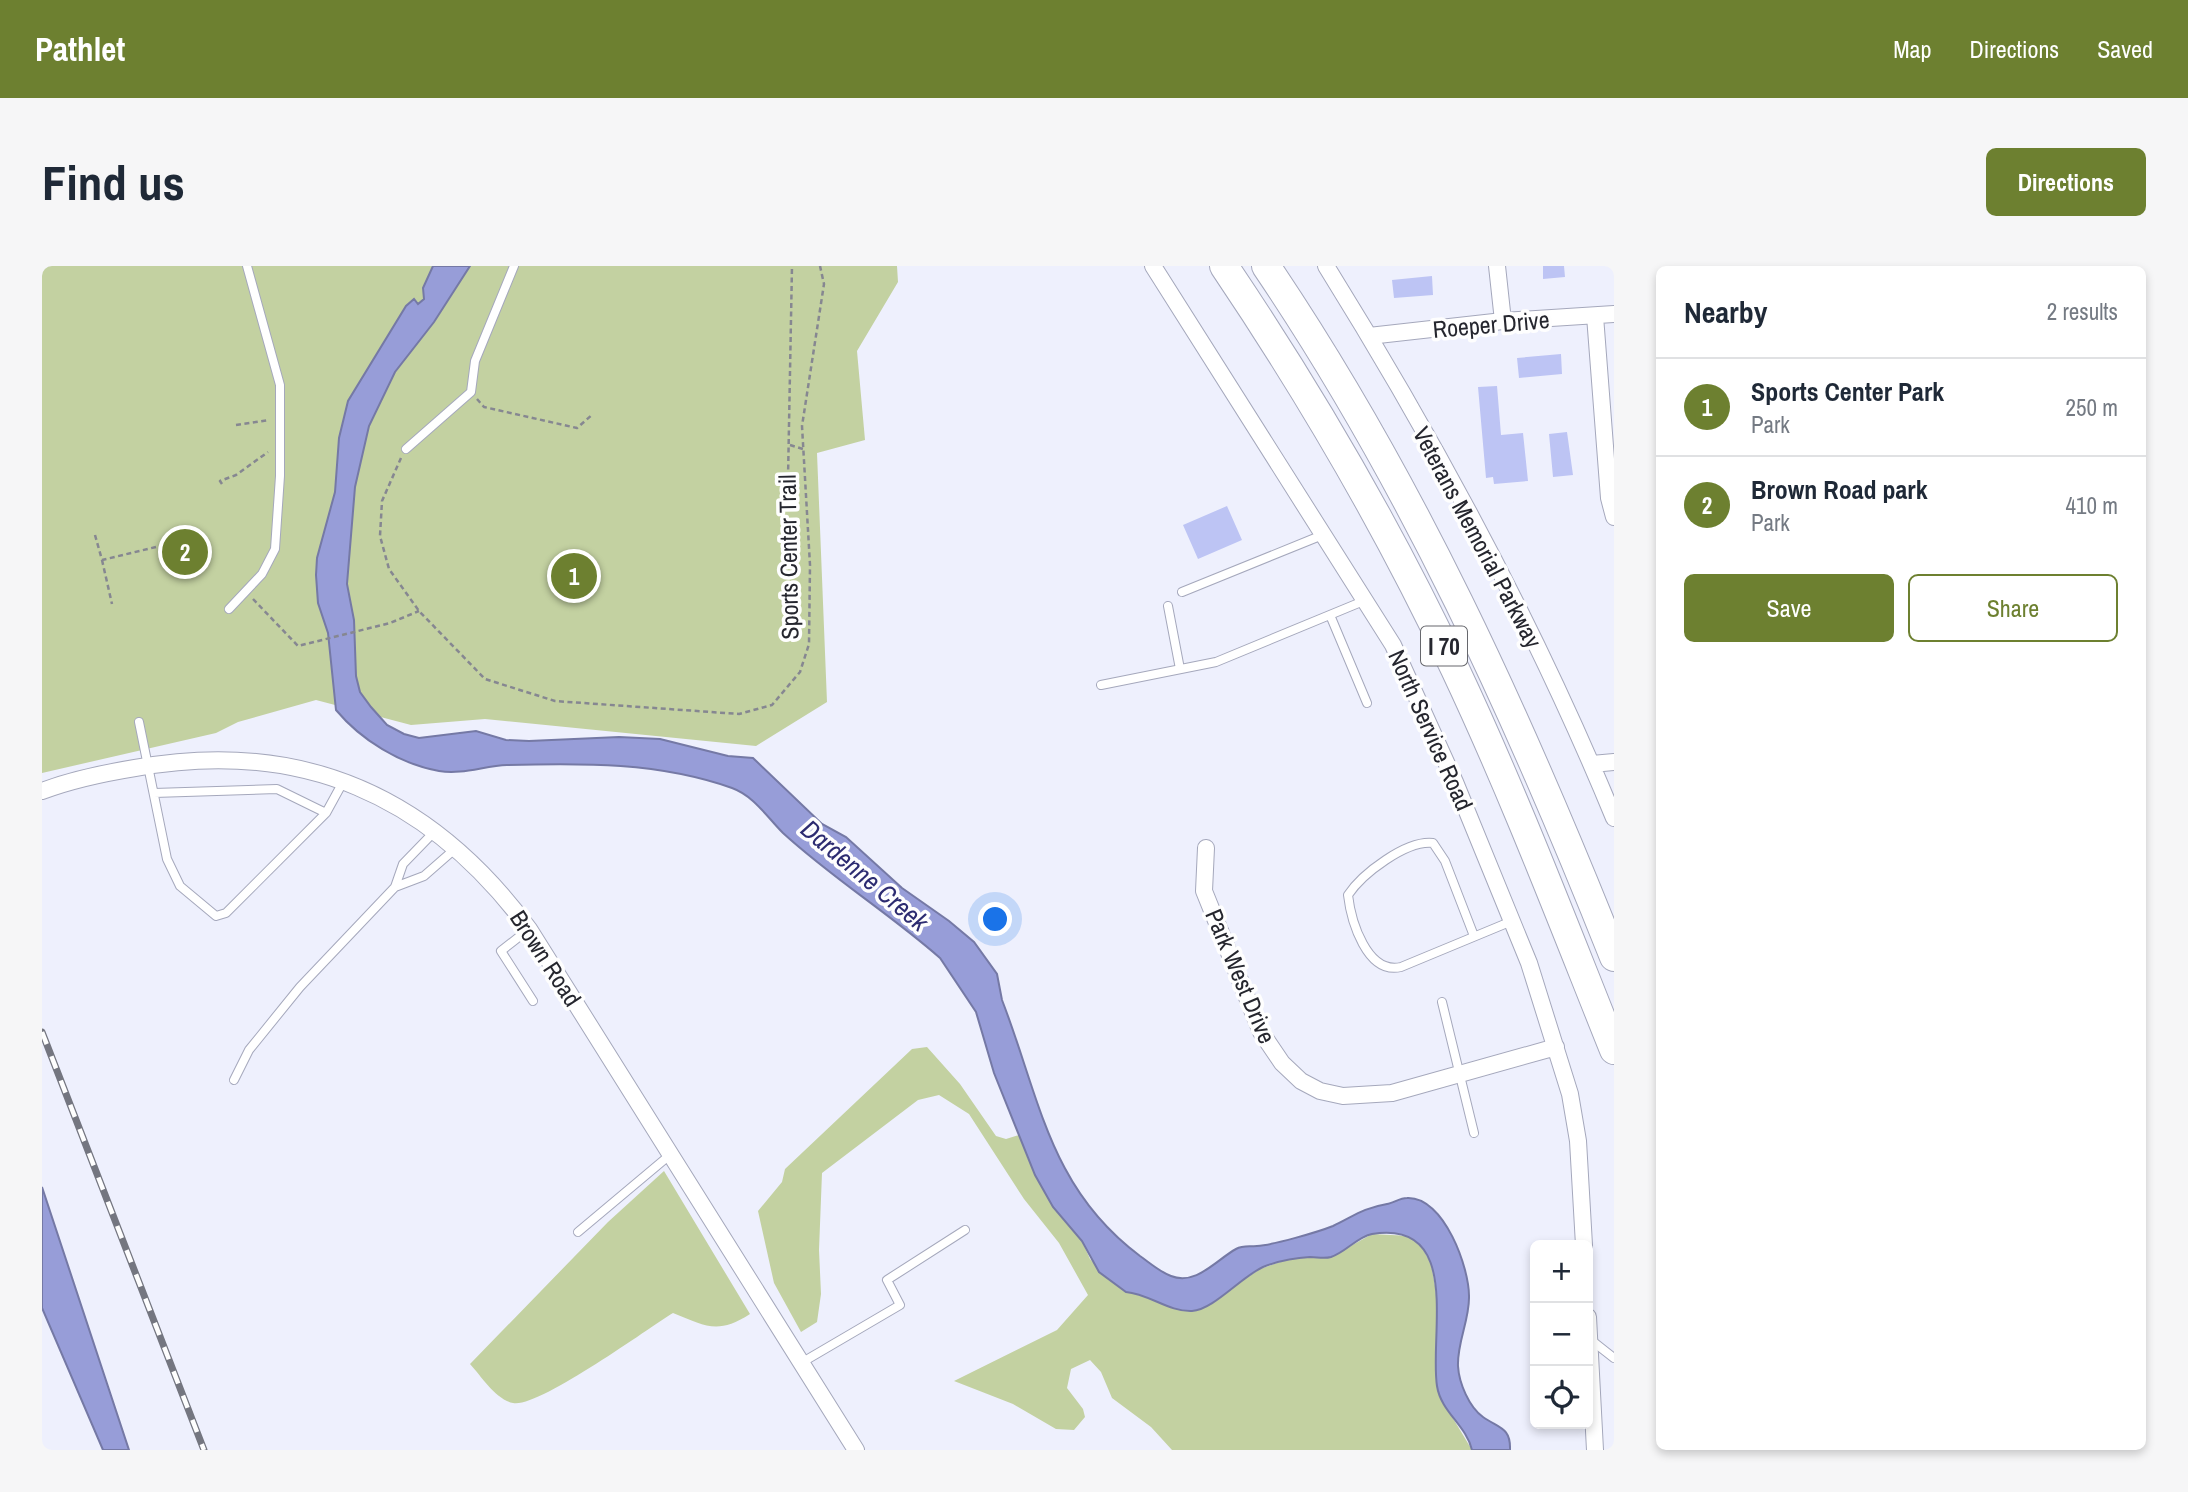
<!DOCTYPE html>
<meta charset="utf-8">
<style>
:root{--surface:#fff;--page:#f6f6f7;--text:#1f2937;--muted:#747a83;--line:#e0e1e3;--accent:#6d8030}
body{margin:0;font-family:"Archivo Narrow",sans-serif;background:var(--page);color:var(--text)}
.controls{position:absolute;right:21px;bottom:21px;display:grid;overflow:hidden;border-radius:10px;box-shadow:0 4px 10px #0003}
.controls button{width:63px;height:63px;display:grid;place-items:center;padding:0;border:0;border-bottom:2px solid var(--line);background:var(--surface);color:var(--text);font:35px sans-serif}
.you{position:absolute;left:954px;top:654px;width:24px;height:24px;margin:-18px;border:5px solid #fff;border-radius:50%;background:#1a73e8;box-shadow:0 0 0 10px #1a73e833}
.badge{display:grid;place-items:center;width:46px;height:46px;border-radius:50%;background:var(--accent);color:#fff;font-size:23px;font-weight:700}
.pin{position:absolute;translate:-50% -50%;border:4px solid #fff;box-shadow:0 2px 7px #0006}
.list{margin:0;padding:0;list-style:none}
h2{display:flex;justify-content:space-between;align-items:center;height:91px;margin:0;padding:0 28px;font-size:30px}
h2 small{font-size:23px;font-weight:400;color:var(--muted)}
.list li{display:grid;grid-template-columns:46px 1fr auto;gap:21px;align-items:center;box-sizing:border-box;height:98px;padding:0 28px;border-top:2px solid var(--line)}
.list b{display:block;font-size:26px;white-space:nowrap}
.list p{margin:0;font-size:23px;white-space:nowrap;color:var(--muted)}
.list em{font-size:23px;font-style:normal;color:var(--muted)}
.actions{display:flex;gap:14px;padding:21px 28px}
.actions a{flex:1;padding:16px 0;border:2px solid var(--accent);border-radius:10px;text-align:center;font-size:24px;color:var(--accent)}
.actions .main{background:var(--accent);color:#fff}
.icon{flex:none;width:38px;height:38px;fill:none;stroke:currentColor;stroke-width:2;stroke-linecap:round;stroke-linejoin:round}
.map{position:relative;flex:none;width:1572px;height:1184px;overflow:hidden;border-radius:10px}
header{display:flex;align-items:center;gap:42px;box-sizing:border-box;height:98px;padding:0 35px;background:var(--accent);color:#fff}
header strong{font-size:33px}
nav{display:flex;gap:38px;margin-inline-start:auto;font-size:24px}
.intro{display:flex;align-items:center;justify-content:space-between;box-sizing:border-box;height:168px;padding:0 42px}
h1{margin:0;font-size:49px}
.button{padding:18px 32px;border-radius:10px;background:var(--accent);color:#fff;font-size:24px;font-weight:700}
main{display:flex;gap:42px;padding:0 42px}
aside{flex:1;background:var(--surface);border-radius:10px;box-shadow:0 4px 10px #0003}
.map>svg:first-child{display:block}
</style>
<header>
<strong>Pathlet</strong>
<nav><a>Map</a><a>Directions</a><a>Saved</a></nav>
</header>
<div class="intro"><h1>Find us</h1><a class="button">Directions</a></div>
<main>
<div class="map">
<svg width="1572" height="1184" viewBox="0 0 1572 1184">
<rect width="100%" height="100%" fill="#eef0fd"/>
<path fill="#c3d1a1" d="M0,0h855l1,16 -41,69 8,89 -48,13 10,249 -71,44 -271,-27 -74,6 -95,-25 -78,22 -22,11 -174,40z
M885,781l33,37 36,52 10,3 13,-4 9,24 41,66 13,16 8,18 36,33 16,1 33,15 46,-13 39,-26 14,-5 16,-5 43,-3 39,-22 38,2 9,6 12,22 4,22 4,38 -3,52 3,19 33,55h-300l-21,-23 -39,-29 -11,-26 -11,-12 -19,9 -4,19 16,21 2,8 -11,13 -18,-1 -43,-25 -59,-23 103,-51 31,-35 -29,-52 -35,-44 -55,-85 -30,-19 -21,5 -96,73 -3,77 2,44 -4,28 -16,10 -27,-49 -16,-72 24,-29 3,-13 127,-120z
M622,905l86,143c-33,21 -44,12 -77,-1 -26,16 -136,96 -160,90 -18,-4 -31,-26 -43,-39l138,-142z"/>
<path fill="#979dd8" stroke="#7579a5" stroke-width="2" d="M391,0h37l-36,56 -39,50 -26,54 -14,61 -8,97 7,36 2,56 4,16 11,15 16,18 17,9 15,4 57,-7 30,9 23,1 90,-4 41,2 68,17 25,2 69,66 24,13 56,51 47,33 25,21 23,32 5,26c38,98 47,188 138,256 10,7 20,16 31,20 25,10 45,-16 65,-27 7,-4 13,-2 21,-3 16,-1 61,-14 76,-20 21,-10 30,-18 54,-22 6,-1 13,-6 20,-6 37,-2 63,71 62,100 0,23 -12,45 -11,68 1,17 11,41 25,51 15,11 28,10 27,33h-38c-6,-25 -31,-38 -35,-64 -8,-50 26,-167 -65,-152 -15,3 -26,18 -41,23 -7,2 -14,0 -21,0 -17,1 -32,4 -47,10 -22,10 -50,43 -71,44 -23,1 -43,-17 -66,-19l-27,-20 -17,-31 -29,-34 -18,-32 -41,-102 -18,-61 -36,-54c-50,-44 -108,-80 -157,-125 -16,-16 -29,-37 -51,-45 -73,-26 -149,-25 -225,-23 -23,1 -45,10 -68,6 -39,-7 -78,-31 -103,-61l-8,-77 -10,-30 -2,-28 1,-17 18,-66 4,-54 9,-37 58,-95 8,-7 4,5 6,-5 -1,-11z
M0,921l87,263h-26l-61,-142z"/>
<path fill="#bdc4f4" d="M1501,0h21l1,11 -22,2z
M1390,10l1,19 -39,3 -2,-18z
M1519,88l1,20 -43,4 -2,-20z
M1455,120l4,49 22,-2 5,48 -34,3 -1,-7 -7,1 -8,-91z
M1525,166l6,43 -20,2 -4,-43z
M1185,240l15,34 -44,19 -15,-34z"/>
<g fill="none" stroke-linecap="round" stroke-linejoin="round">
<defs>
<path id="service" d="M364,183l65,-57 4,-31 39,-95
M1140,326l143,-58
M1126,340l12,63
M187,343l33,-35 13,-25 5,-73v-91l-33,-119
M1288,349l37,88
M1059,419l115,-23 150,-62
M97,456l28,137 13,27 36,30 10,-3 100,-100 17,-31
M112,527l123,-4 49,24
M353,621l29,-11 32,-28
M487,663l-28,22 32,50
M1432,670l-29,-75 -12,-18c-27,-3 -71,31 -85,52 3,26 19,80 53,72l111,-46
M1400,736l32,131
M192,814l15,-30 51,-63 95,-100 8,-23 32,-33
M536,966l93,-78
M1549,1074l23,18
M759,1097l99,-58 -13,-25 78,-50"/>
<path id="minor" d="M1111,0l240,379 62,137 74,181 41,131 8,47 6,104
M1284,0c109,175 209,360 288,552
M1455,0l6,55
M1553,50l14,182 5,19
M1327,70l134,-15 111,-7
M1550,498l22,-2
M0,525c29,-11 62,-18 93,-23 166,-30 295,27 394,161l327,521
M1164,582l-2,43 57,141 21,31 19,18 19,10 23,5 49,-3 164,-46
M1546,1051l7,133"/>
<path id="motorway" d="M1182,0c87,129 165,263 231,403 59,125 108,254 159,381
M1224,0c146,216 252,450 348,691"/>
</defs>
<use href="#service" stroke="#a5a8bc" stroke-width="10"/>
<use href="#minor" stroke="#a5a8bc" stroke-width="18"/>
<use href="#motorway" stroke="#a5a8bc" stroke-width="30"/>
<path stroke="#868791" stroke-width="2.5" stroke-dasharray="5 3.5" stroke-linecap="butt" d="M435,133l7,8 93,21 16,-14
M194,159l33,-5
M748,179l13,4
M359,192l-19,43 -2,35 9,33 30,42 66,68 70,22 184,13 33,-9 28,-33 9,-28 1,-79 -8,-139 22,-142 -4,-18
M746,212l4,-212
M180,218l-2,-3 16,-6 32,-23
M53,269l7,25 87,-21
M60,294l10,44
M211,333l45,47 92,-23 29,-12"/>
<use href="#service" stroke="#fff" stroke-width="8"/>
<use href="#minor" stroke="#fff" stroke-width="16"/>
<use href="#motorway" stroke="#fff" stroke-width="28"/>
<defs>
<path id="rail" d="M0,766l162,418"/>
</defs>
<use href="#rail" stroke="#747680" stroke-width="7"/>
<use href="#rail" stroke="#fefefe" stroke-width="4.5" stroke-dasharray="13" stroke-linecap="butt"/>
</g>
<g text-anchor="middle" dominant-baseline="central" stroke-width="7" stroke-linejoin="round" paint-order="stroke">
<rect fill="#fefefe" stroke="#66676c" stroke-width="2" x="1379" y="360.5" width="46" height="39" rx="5"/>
<g font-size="23" font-weight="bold" fill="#25262e">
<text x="1402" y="380">I 70</text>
</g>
<g font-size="24" fill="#25262e" stroke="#fefefe">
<text transform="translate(1449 58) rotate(-5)">Roeper Drive</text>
<text transform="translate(1436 271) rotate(62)">Veterans Memorial Parkway</text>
<text transform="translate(746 291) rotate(-91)">Sports Center Trail</text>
<text transform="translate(1389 464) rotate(66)">North Service Road</text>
<text transform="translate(504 692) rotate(57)">Brown Road</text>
<text transform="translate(1199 710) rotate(67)">Park West Drive</text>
</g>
<g font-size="26" font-style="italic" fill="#2d2c71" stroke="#fefefe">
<text transform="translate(823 609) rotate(40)">Dardenne Creek</text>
</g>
</g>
</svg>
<div class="controls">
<button>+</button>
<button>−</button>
<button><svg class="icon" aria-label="locate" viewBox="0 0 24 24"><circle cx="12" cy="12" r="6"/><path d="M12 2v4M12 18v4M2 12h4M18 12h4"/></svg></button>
</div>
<div class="you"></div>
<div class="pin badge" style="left:532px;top:310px">1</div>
<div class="pin badge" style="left:143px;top:286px">2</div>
</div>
<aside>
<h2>Nearby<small>2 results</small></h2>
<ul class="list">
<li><span class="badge">1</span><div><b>Sports Center Park</b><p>Park</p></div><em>250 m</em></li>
<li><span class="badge">2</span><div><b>Brown Road park</b><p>Park</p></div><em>410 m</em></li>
</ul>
<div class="actions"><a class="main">Save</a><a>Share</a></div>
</aside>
</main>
